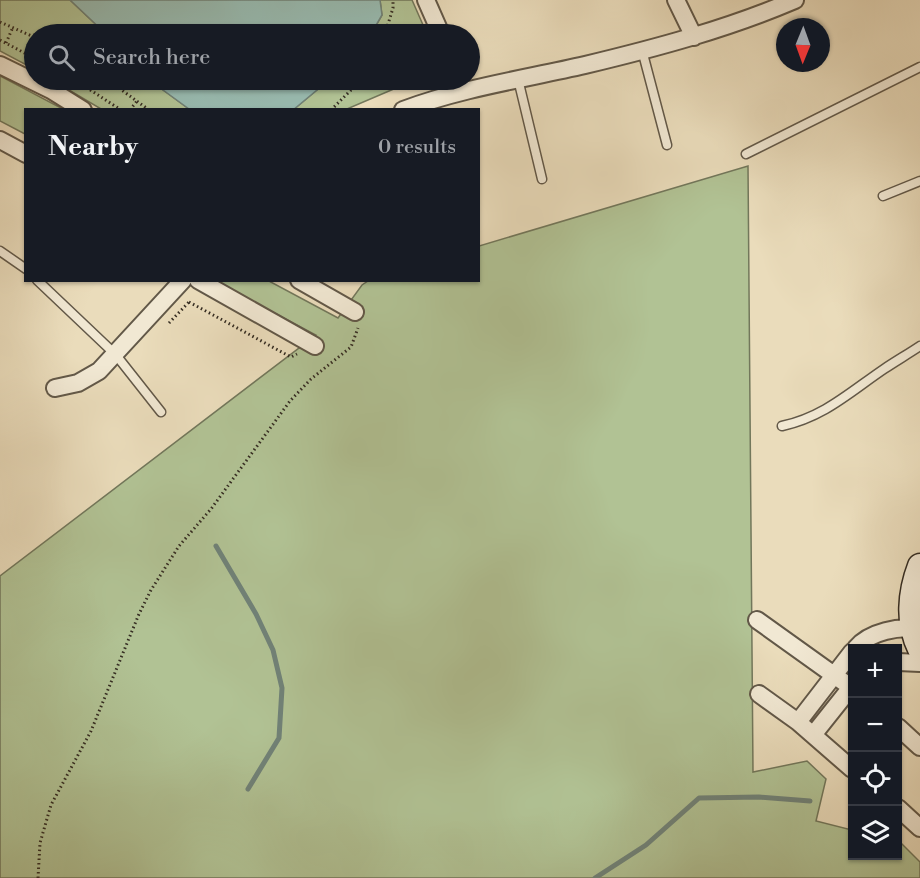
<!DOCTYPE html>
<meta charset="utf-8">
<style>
:root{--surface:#171b24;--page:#242831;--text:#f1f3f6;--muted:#9ea1a6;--line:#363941}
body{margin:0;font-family:"Libre Bodoni",serif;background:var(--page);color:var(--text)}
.controls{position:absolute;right:18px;bottom:18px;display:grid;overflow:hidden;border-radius:0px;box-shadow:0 2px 4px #0004}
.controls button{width:54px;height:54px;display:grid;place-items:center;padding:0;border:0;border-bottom:2px solid var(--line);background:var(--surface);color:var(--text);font:30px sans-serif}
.compass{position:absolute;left:776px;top:18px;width:54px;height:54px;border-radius:50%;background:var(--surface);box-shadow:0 2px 4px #0004;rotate:181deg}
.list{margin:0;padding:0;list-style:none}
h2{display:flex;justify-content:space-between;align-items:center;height:78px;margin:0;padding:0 24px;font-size:26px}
h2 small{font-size:20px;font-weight:400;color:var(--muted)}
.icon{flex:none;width:33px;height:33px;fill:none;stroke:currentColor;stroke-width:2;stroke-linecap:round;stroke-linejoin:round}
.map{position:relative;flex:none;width:920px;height:878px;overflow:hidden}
.search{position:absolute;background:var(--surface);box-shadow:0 2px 4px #0004;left:24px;top:24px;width:456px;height:66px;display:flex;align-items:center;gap:15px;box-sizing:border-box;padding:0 21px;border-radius:33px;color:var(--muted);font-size:22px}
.panel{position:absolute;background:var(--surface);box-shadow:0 2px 4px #0004;left:24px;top:108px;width:456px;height:174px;border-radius:0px}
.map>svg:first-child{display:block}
</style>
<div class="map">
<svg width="920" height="878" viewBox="0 0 920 878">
<rect width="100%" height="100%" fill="#eadcbb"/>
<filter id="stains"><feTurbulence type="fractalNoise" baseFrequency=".00333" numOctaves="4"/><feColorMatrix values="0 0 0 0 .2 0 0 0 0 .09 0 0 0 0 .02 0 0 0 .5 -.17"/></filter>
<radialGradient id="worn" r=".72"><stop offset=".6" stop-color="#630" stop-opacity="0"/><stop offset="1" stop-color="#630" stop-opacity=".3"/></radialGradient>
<path fill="#b1c294" stroke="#72775b" stroke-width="1.5" d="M0,0h70l36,34h-72v35l-34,-18z
M380,0h32l15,34h-56l11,-19z
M0,76l63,33 -37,1 -1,24 -25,-13z
M52,80h100l11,10 26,19h-88z
M329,80h81l-7,5 -56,24 -54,1z
M748,166l5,606 54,-11 19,18 -10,42 36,9v26h46v-16l22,22v16h-920v-302l316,-241 -98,-52 -1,-2h52l69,37 24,-33 6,-4 110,-1 1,-34z"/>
<path fill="#98bbb1" stroke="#708278" stroke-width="1.5" d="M70,0h310l2,15 -11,19h-265z
M152,80h177l-36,30 -104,-1 -26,-19z"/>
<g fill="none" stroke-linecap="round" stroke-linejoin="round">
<path stroke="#708278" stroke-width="5" d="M216,546l40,68 17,36 9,38 -3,50 -31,51
M595,878l51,-33 53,-47 60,-1 51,4"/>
<defs>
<path id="lane" d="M642,50l25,95
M518,79l24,100
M746,154l174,-87
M883,196l37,-15
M0,251l26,18
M37,280l79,75 45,57
M782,426c42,-9 68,-34 102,-57 12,-8 24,-15 36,-23"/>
<path id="street" d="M426,0l15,34
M676,0l18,37
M0,65l51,25 32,20
M403,110c59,-22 121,-31 182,-45 71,-17 142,-36 210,-65
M0,140l26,14
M198,280l117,66
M299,280l56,32
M55,388l23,-5 21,-12 84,-91
M757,620l95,68
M856,648c13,-16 44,-23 64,-18
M898,662l22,1
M759,694l39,28 54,47
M798,722l54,-70
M898,727l22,20
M813,735l39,-49
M898,808l22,20"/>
<path id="secondary" d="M920,566c-10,26 -13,57 0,83"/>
</defs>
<use href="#lane" stroke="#625848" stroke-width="11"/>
<use href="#street" stroke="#625848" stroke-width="20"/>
<use href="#secondary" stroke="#342c22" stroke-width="27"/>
<path stroke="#342c22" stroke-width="3" stroke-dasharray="1.5 3" stroke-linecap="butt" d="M0,22l34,15
M385,34l8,-26v-8
M0,40l34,18
M6,43l7,-16
M75,80l46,30
M108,80l41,30
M130,110l7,-9
M331,110l22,-22 4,-8
M189,302l102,55 6,-3
M169,323l20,-21
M38,878l2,-35 11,-38 40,-74 48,-117 12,-24 28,-44 32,-37 79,-108 21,-22 40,-32 7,-19"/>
<use href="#lane" stroke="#f1e8d3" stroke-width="8"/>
<use href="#street" stroke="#f1e8d3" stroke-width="16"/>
<use href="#secondary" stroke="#f1e8d3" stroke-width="24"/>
</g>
<rect width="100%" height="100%" filter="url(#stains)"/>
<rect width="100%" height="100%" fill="url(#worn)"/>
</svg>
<div class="controls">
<button>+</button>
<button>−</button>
<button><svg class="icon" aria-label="locate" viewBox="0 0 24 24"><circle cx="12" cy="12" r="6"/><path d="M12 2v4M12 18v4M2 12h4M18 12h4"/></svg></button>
<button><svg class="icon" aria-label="layers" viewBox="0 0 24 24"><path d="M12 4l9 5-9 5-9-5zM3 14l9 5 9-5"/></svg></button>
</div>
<svg class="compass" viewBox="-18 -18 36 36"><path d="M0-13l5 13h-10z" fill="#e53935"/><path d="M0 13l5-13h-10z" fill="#9ea1a6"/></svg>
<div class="search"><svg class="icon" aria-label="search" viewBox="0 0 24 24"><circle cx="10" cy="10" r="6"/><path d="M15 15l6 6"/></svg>Search here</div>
<section class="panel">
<h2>Nearby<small>0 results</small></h2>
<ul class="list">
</ul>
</section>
</div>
